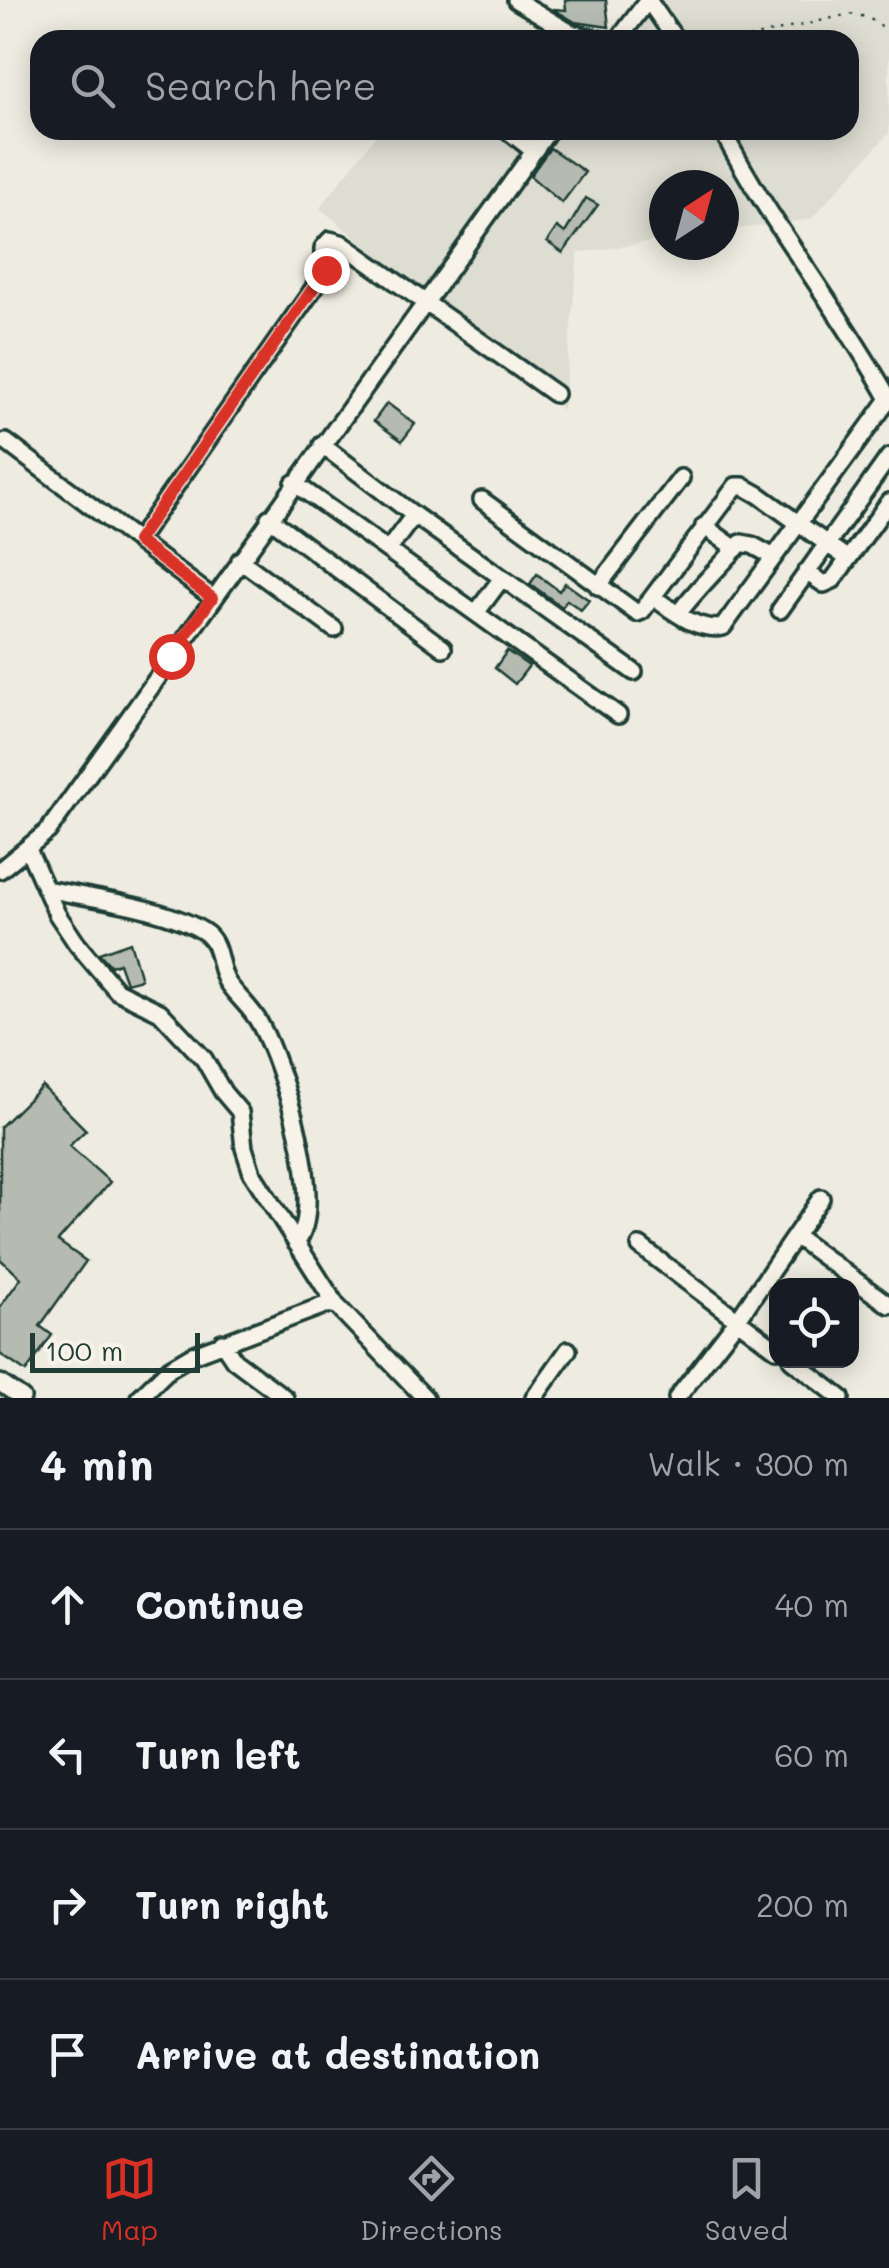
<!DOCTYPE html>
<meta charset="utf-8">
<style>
:root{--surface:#171b24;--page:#242831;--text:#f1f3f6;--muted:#9ea1a6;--line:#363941;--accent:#d93025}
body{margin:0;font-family:Mali,sans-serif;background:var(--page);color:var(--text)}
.controls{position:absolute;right:30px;bottom:30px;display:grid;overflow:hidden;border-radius:20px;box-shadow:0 5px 25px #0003}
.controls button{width:90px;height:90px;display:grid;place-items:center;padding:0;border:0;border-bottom:2px solid var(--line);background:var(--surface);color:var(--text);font:50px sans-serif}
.compass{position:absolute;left:649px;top:170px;width:90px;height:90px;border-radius:50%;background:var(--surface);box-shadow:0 5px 25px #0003;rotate:36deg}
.scale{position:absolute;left:30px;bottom:25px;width:170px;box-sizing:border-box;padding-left:10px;border:5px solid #1f3d34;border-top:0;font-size:28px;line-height:35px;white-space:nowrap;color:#1f3d34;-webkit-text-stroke:8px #f7f3e8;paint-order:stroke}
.stop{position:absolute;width:30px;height:30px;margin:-22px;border:8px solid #d93025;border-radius:50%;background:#fff}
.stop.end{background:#d93025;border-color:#fff;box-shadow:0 2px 10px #0008}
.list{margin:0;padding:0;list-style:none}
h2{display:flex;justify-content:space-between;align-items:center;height:130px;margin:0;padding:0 40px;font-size:42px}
h2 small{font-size:32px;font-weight:400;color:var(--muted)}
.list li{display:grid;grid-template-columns:65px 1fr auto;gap:30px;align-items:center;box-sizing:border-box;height:150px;padding:0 40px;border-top:2px solid var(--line)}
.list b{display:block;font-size:38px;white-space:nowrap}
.list em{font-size:32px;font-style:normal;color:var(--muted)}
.icon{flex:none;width:55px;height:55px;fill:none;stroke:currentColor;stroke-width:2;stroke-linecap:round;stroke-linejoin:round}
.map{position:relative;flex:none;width:889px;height:1398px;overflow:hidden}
.search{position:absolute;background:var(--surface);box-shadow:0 5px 25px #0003;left:30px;right:30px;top:30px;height:110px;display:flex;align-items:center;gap:25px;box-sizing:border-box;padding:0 35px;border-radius:30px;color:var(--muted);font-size:38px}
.sheet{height:730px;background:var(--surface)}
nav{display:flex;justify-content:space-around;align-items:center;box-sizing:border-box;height:140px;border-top:2px solid var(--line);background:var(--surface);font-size:28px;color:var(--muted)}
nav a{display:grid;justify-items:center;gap:5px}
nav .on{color:var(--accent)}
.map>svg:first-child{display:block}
</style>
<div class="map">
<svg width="889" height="1398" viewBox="0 0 889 1398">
<rect width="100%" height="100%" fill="#eeece1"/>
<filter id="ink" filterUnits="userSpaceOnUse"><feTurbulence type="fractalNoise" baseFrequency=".01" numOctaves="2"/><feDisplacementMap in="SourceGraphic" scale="20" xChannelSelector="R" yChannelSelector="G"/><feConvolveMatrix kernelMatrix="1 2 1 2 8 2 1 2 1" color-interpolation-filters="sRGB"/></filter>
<g filter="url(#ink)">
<path fill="#ddddd2" d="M657,0h232v133l-78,86 -87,12v-46h-60v55l-86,13 -15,157 -243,-202 60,-78h469v-90h-218z"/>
<path fill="#b5bbb0" stroke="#1f3d34" stroke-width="2.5" d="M565,0h41l3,27 -34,-5 -22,-13 13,1z
M550,148l35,24 -23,31 -32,-27z
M586,198l12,7 -35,48 -16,-11 10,-15 8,6z
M387,403l28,21 -13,17 -28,-20z
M537,574l22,17 6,-8 24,17 -8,10 -14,-10 -5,7 -32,-23z
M507,651l22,15 -14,18 -20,-16z
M130,942l11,37 -15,4 -7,-20 -8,3 -12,-13z
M42,1086l44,44 -17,16 41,36 -52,59 28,20 -46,65 12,9 -26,37 -26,-18v-47l21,-29 -21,-19v-132z"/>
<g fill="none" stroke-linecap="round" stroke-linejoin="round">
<defs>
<path id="minor" d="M516,0l55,33 30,7
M618,40l30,-40 28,40
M507,130l27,21
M722,130c48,94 116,177 167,269
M6,442l207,156
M322,445l92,70 220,157
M294,483l324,232
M482,500l155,113 5,-2 94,-125h7l16,9 89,64
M269,518l174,130
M704,526l32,23
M137,541l186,-266v-27l7,-8 11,3 214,151
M388,550l26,-35
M240,560l94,69
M806,572l18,12 9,-4 56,-78
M598,586l83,-108
M653,597c20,14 45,35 70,30l166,-228
M780,610l109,-153
M476,613l26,-35
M678,614c19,-26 41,-46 63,-71l11,2 22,12
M28,849l29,65 20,30 40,47 43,21 44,47 19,33 17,20 4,36 8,25 84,132
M0,870l48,-39 501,-701
M46,889c43,9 126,19 161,45 14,12 11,33 20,48 10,15 25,26 33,42 22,40 68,182 36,219
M795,1236l94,69
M640,1246l136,103
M222,1342l12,18 51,38
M792,1360l49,38
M0,1383l22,15
M139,1398l31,-30 22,-13 133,-50h11l89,93
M534,1398l34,-48
M677,1398l61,-79 83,-121"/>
</defs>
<use href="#minor" stroke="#1f3d34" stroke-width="22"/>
<path stroke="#1f3d34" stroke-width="2.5" stroke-dasharray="2.5 8" stroke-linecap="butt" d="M738,40l112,-26 17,3 22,14"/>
<use href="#minor" stroke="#f7f3e8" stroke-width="15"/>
</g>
</g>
<g fill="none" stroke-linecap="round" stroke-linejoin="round" filter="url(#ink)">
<path stroke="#d93025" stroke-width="12" d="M171,656l41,-58 -75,-57 189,-271"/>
</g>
</svg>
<div class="controls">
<button><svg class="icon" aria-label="locate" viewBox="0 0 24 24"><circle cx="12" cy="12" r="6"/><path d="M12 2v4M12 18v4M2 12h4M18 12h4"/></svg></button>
</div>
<svg class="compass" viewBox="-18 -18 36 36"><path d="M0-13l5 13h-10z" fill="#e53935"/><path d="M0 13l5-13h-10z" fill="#9ea1a6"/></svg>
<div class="scale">100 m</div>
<div class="stop" style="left:171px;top:656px"></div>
<div class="stop end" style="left:326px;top:270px"></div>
<div class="search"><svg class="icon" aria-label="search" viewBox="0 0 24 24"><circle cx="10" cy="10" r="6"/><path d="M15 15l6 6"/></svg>Search here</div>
</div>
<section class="sheet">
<h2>4 min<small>Walk · 300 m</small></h2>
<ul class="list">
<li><svg class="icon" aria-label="ahead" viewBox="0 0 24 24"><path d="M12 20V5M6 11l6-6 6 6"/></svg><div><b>Continue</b></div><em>40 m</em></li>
<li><svg class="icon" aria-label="left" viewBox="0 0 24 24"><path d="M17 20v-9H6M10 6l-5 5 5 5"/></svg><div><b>Turn left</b></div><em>60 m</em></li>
<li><svg class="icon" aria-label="right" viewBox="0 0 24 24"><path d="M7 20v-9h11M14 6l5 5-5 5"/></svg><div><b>Turn right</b></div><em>200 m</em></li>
<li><svg class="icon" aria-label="arrive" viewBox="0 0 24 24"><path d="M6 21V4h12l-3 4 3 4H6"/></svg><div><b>Arrive at destination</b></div></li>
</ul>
</section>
<nav>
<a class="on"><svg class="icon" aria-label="map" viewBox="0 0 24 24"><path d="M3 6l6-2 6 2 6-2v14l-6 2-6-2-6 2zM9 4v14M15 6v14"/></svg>Map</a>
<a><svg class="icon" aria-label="directions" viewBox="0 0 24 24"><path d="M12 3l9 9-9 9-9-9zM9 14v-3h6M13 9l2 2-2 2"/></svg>Directions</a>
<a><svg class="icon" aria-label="saved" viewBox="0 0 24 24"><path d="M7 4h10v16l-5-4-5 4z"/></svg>Saved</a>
</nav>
